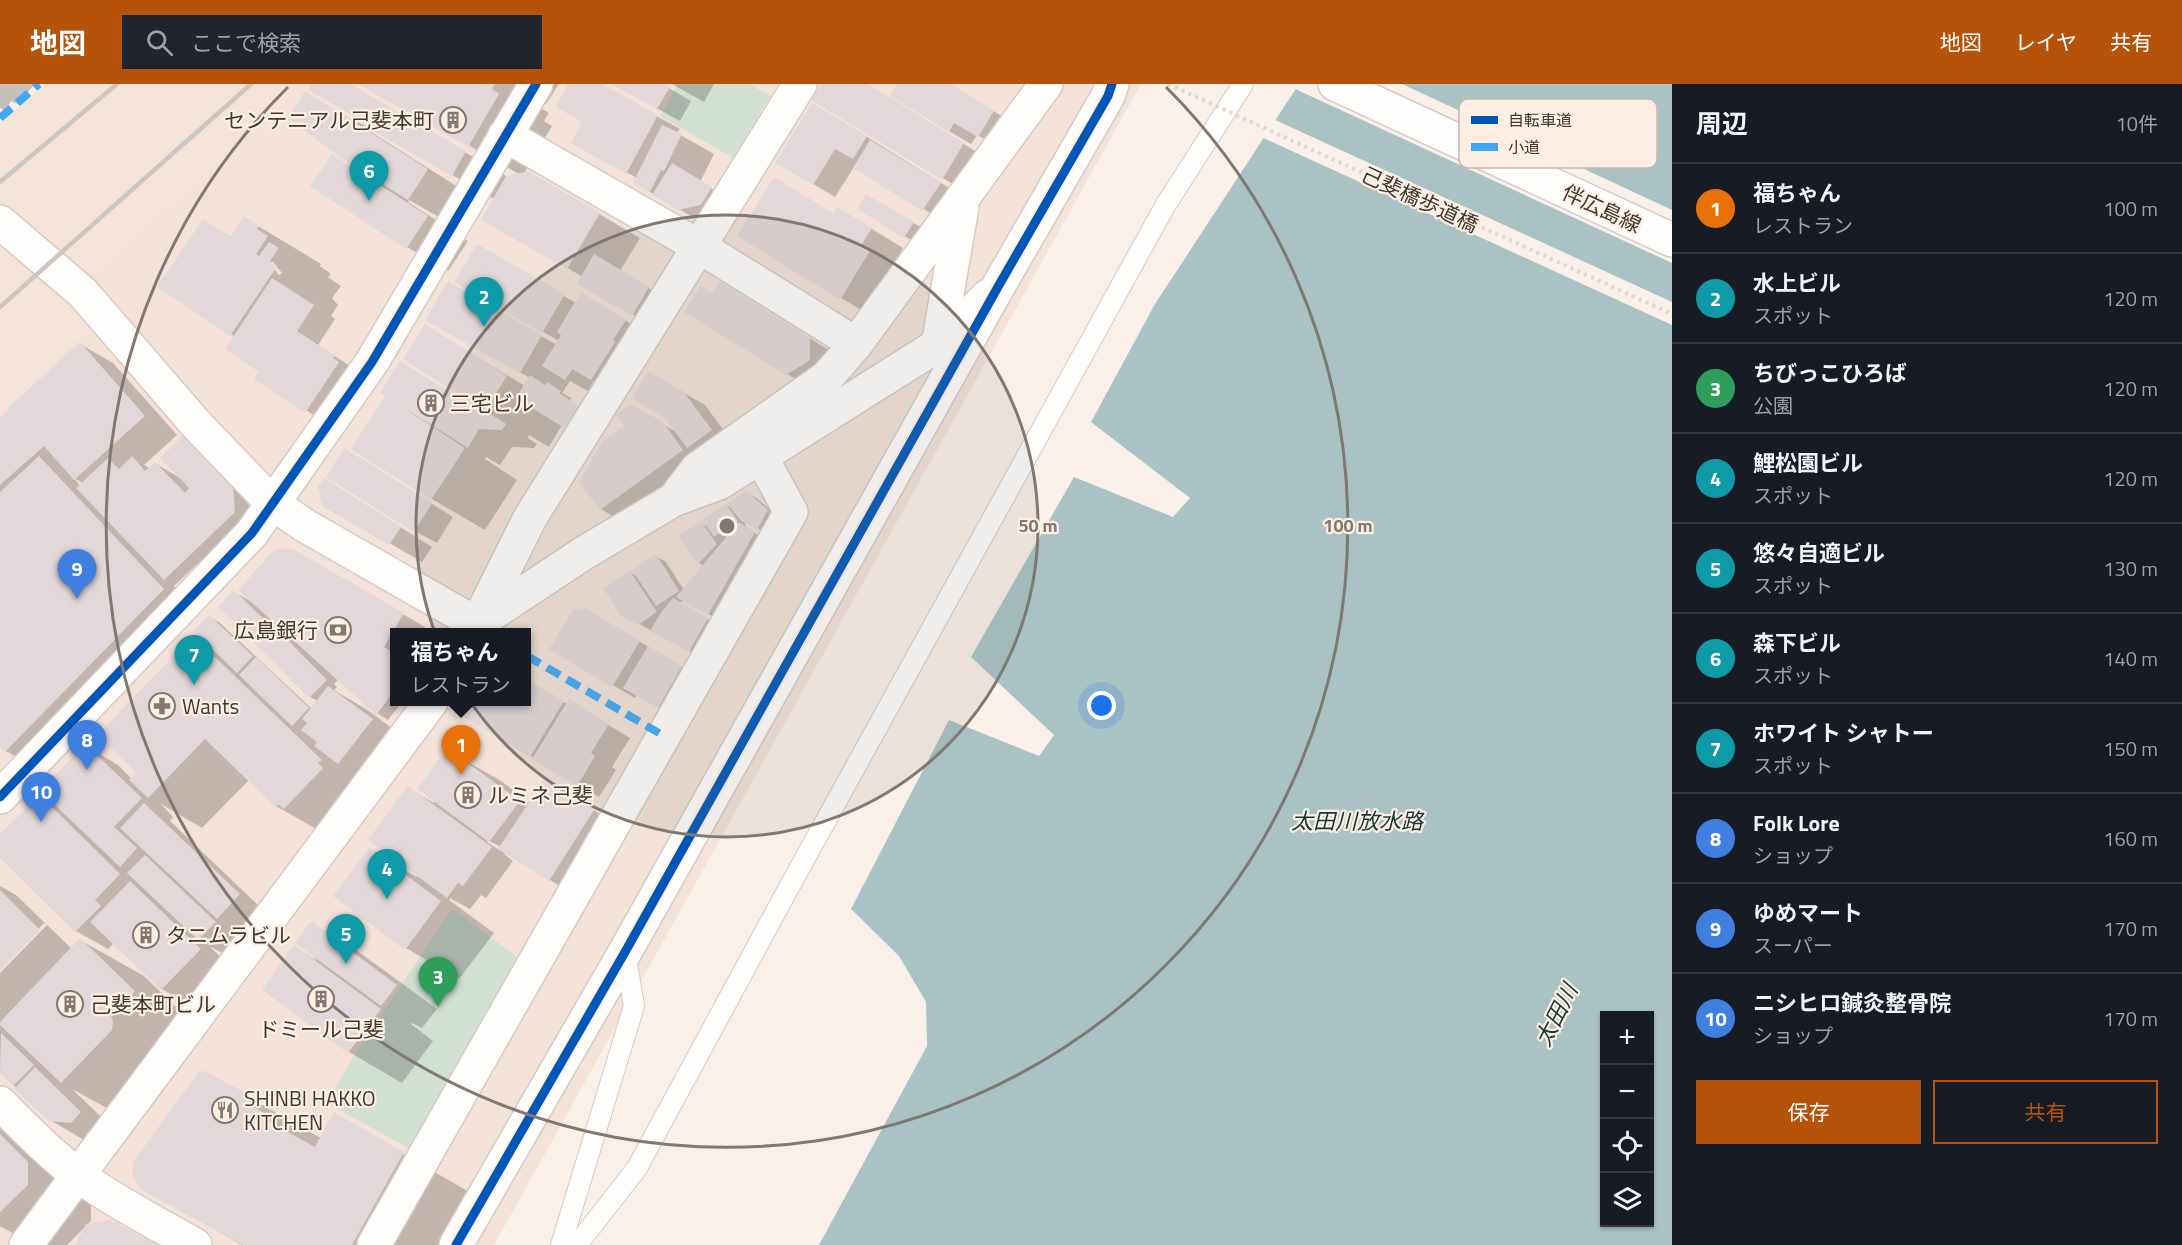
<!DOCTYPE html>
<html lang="ja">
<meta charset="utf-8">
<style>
:root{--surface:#171b24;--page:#20242c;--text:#f1f3f6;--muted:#9ea1a6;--line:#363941;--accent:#b45309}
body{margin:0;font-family:"Titillium Web","Noto Sans JP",sans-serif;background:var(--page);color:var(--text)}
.controls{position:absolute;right:18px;bottom:18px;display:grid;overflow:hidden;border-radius:0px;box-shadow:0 2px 4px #0004}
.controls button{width:54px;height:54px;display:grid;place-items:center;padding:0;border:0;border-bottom:2px solid var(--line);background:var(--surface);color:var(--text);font:30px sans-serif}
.you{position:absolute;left:1102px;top:622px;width:21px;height:21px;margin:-15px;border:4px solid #fff;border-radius:50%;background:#1a73e8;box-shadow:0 0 0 9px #1a73e833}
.badge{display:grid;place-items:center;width:39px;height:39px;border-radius:50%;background:var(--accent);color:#fff;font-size:20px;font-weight:700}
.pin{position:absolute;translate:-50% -50px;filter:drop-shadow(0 2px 3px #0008)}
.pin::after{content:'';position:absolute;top:32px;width:21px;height:18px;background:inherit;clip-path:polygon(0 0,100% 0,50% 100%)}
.popup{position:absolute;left:390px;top:544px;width:141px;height:78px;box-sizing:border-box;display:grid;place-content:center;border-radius:0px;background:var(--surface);filter:drop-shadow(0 2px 4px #0005);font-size:20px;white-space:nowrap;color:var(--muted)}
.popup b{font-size:22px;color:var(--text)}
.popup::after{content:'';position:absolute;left:50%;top:100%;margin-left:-12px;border:12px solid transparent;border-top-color:var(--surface)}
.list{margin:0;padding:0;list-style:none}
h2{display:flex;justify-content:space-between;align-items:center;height:78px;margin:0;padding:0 24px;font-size:26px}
h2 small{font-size:20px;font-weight:400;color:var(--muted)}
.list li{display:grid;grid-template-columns:39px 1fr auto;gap:18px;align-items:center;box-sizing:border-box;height:90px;padding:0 24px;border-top:2px solid var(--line)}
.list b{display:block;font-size:22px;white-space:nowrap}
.list p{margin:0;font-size:20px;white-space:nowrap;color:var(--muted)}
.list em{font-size:20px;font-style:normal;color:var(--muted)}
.actions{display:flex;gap:12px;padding:18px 24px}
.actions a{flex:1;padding:14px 0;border:2px solid var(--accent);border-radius:0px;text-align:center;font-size:21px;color:var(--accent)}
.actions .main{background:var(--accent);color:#fff}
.icon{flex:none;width:33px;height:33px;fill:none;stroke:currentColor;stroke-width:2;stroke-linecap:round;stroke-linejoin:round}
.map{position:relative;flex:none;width:1672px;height:1161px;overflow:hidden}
header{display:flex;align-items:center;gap:36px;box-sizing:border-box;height:84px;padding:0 30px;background:var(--accent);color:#fff}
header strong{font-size:28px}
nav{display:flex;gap:33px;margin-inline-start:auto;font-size:21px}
.search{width:420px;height:54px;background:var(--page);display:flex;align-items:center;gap:15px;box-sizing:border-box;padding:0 21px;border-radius:0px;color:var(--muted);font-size:22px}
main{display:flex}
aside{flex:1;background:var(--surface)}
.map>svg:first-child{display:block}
</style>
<header>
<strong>地図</strong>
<div class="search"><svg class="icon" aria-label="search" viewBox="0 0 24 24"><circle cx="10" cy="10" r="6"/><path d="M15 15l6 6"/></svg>ここで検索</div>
<nav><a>地図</a><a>レイヤ</a><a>共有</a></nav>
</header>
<main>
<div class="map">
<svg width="1672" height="1161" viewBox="0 0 1672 1161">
<rect width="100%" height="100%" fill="#f9f0e9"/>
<path fill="#f2e2d8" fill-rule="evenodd" d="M269,0h872l-647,1161h-494v-928zM395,548h132v70h-132z"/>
<path fill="#f4e4d8" d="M45,0h256l-25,25 -211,188 26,30 -91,81v-285z"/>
<path fill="#d2e0d4" d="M678,0h72l20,12 -37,62 -73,-42z
M452,825l65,48 -107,192 -83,-46 26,-46z"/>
<path fill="#a9c3c4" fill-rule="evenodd" d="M1299,0h373v1161h-853l108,-199 -1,-44 -27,-46 -48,-47 98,-189 90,36 15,-21 -83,-78 103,-180 99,40 17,-19 -99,-76 64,-118zM1604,932h46v206h-46z"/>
<path fill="#f9f0e9" d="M1296,0h106l270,126v53l-379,-175z
M1273,35l399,183v23l-411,-188z"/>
<path fill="#0003" fill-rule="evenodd" d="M0,0h34l-15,21 -8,-4 -6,10 -5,-3z
M313,0h34l159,92 -1,1 14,-3 -158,-90h198l-13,20 -31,-14 -2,2 36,21 -5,8 8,5 -28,47 4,-1 112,66 -20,33 60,36 -16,26 -85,-50 4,-6 -100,-58 11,-20 -125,-72 -1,3 112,71 -18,29 -53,-30 -1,2 60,39 -20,30 -41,-24 -95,-61 20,-30 29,16 1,-2 -57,-77 52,30 2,-5z
M570,0h28l82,45 -3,4 37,21 -14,28 43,24 -32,22 -76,-45 2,-5 -42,-23z
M613,0h49l29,17 -11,20z
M672,0h42l-10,18z
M823,0h43l119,73 -20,34 -22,-13z
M899,0h51l66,41 -15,23 -24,-13 -6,9 -22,-13z
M835,33l127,79 -17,26 -91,-55 -19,30 -58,-35z
M867,112l57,33 -8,14 -57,-35z
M834,130l35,13 34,21 -9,16 8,5 -29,48 -32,-19z
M245,134l76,46 -1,2 11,8 -3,3 13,9 -9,12 6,7 -7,11 4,3 -17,26 38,25 -28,54 -71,-45 4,-7 -26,-35 -76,-50 44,-66 28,16zM269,178h4l9,11 -3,2z
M477,162l99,57 28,4 43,27 -33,58 -20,-12 -6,11 -18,-10 -8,12 9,5 -9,27 -13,22 -20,-12 -1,3 9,6 -3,4 -22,-1 -12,18 -14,-8 -1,2 32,21 -32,50 -53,-31 -79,-50 57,-39 79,7 2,-4 -86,-55 21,-32 99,60 5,-8 -103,-59 21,-36 109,62 2,-4 -103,-59z
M713,211l29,1 90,56 -23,35 -22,-13z
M80,260l33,19 64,72 -33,30 6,3 5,-5 25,15 4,-41 71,64 -9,34 -11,-7 -61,58 21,22 -157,161 -32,-18 -6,-7v-325zM74,394l9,5 -3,3z
M649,289l56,32 28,38 -110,79 -22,-13 30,-103 47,27z
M367,379l86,54 -16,26 -22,-12z
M747,408l11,7 20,18 -9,18 -26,-15 4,8 18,11 -46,81 -35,-20 -5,3 39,23 -18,31 -79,-43 9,-42 8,5 18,-21 10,6 18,28 20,-24 -5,-3 -19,-27 21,-13 7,4 18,-22 9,5z
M356,415l76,48 -10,15 -98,-57z
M291,465l134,78 -3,5h-27v70h7l-14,18 -11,-7 -38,-34 -5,5 3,3 -3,3 35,21 44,33 -33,43 -23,-14 17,19 -44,45 -54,-31 -27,-26 -47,48 -41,-24 12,13 -3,4 91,87 -21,23 15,15 -15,16 -31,-16 23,22 -38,40 -32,-19 -48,-46 -6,6 -32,-18 -76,-75v-19l40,-41 16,10 30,-60 32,19 14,14 6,-7 55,-134 20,12 -3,-33 10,6 92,86 6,-8 -8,-4 -26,-25 -50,-80 18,10z
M608,539l96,57 -23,39 -44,-25 -2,4 -84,-49z
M527,596l40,24 2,-3 61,37 -18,29 4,3 -17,27 -137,-82 11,-13h54z
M447,666l54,31 29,22 37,-10 49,31 -45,69 -66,-41 -1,2 9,7 -27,37 -5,-3 -11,14 -20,-11 -1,2 45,33 -35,46 -53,-31 -36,-98 47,27 -9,-89 26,15zM488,756l13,7 -2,3 -12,-8z
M0,802l16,9 56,54 8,-9 64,36 53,52 -72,90 -53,-29 49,47 -30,8 -41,-24 -50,-48v-99l47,-48 -3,-2 -44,45z
M311,839l41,24 85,62 -15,19 -10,-5 -1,1 22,17 -31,42 -53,-31 -85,-63 31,-42 21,13z
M205,989l116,65 13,-24 137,79 -29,52h-200l-101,-57z
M0,1026l91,90v21l-24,24h-33l-34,-19z"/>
<path fill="#e3d8d9" d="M311,0h39l116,67 -14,25 -96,-55 1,-3 -49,-28z
M358,0h137l-3,5 7,5 -31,53z
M568,0h34l56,31 -32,59 -55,-31 11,-21 -26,-15z
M611,0h54l5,3 -13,22z
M821,0h47l96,59 -22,37 -131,-80z
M897,0h54l43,27 -16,26 -24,-14 -5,9 -59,-36z
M305,7l123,78 -20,31 -67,-42 -53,-40z
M812,19l55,33 -14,23 -18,-10 -22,36 -38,-22z
M662,41l20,9 -18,37 -3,-1 -11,22 -17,-9z
M870,56l71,43 -19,28 -69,-43z
M332,70l96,62 -22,33 -96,-63z
M672,79l40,24 -11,18 -23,5 -26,-15z
M528,87l72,42 -33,56 -86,-49 25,-44z
M774,93l59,36 4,-6 35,21 -10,16 9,5 -31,51 -103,-64z
M866,110l48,28 -10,16 -47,-29z
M244,132l15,10 -2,3 11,7 -12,18 3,2 10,-14 10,6 -9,13 6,7 -46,68 -73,-49 46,-68 27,18z
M477,160l88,50 -23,39 -88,-51z
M594,170l55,33 -17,29 -55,-32z
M272,194l42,27 -17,26 38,25 -2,2 6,4 -34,51 -51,-34 5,-7 -34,-23z
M448,197l94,54 -22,38 -95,-53z
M719,197l91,57v22l-24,15 -102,-63 16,-26 12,7z
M581,208l45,28 -13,20 2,2 -24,38 -19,-11 -7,11 -23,-14 19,-31 -4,-3z
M425,240l82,52 -22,35 -82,-52z
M80,258l65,74 -71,64 -30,-34 -44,39v-67l10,-9 -2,-1z
M400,277l88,55 1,-3 17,11 -4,6 -23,-1 -11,19 -75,-47 72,47 -34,52 -80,-51 34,-53 -5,-3z
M648,287l35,20 29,39 -25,18 -21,-29 -34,-21z
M530,291l15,10 2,-3 14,9 -2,2 21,14 -14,22 -50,-31z
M631,320l32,18 20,28 -83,60 -21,-28 23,-40 22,-16 -8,-11z
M184,351l49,51 2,26 -71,68 -88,-92 32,-30 11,11 13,-13 13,15 10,-9 30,31 4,-5 -29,-30z
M344,364l88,55 -18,29 -88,-55z
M39,372l125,133 -159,163 -5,-5v-255z
M324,394l77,49 -12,18 -67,-39 -4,-20z
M747,407l21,19 -11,20 -17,-10 -13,-17z
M726,420l12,17 -24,16 -12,-17z
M701,437l16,23 -19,20 -20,-28z
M739,438l16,10 -47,83 -32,-18z
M291,464l113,65 -20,34 11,7v36l-19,25 -138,-125 36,-40z
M656,470l23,37 -23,15 -24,-36z
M630,487l27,41 -19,13 -18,-10 -17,-27z
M234,506l40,39 2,-1 51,52 -18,18 -91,-91z
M673,514l35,20 -19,34 -39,-21 10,-17z
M585,524l55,33 -28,46 -63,-38 24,-39z
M209,531l44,41 -16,17 -44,-42z
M193,552l129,124 -4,3 5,5 -39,41 -6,-5 -2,4 -71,-69 -57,59 -19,-18 7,-8 -39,-37z
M648,562l34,20 -24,42 -35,-20z
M256,573l53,51 -17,18 -53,-51z
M527,595l37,22 -34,56 -70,-42 11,-13h56z
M328,602l45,33 -35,45 -24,-18 3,-4 -16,-12 6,-7 -5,-4z
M569,615l40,25 -18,29 4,3 -18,30 -45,-27z
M85,660l57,54 -28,29 23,21 -17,19 -80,-76z
M447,664l73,53 -31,41 -72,-53z
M545,694l49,32 -45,71 -51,-32z
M408,702l84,61 -29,39 -5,-3 -11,15 -79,-58z
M40,711l80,79 -25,26 6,6 -26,26 -75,-74v-24z
M144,719l96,91 -23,25 -97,-91z
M369,764l72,53 -36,49 -72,-54z
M145,771l71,67 -18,18 -71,-67z
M130,797l71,68 -40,41 -71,-68z
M0,806l40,40 -40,40z
M311,837l86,64 -16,21 -86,-63z
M80,854l55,53 -24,25 2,5 -1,9 -51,53 -61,-58v-3z
M294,861l87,64 -33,44 -86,-63z
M1,949l33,32 -21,21 -13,-13z
M35,983l46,45 -10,11 -22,-2 -35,-32z
M205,987l52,28 -4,8 13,7 -2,5 51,28 19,-35 70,40 -52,93h-109l-103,-56 -8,-16 1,-11 66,-90z
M0,1050l28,28v23l-28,27z
M110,1136l47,25h-82l11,-21z"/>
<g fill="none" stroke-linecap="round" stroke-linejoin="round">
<defs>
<path id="service" d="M561,1161l73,-239 -9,-54
M577,1161l60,-77 150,-277 378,-685 78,-122"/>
<path id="minor" d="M505,51l195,112 156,97
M0,138l83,71 113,131 75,78 33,23 173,99
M937,267l25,-144
M675,414l22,-29 130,-92 29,-33 190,-260
M478,539l106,-70 89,-53 46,-17 219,-138 50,-49
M473,548l57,-114 270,-434
M0,713l252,-264 120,-171 164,-278
M0,1019c25,25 50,51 79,73 36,26 77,47 116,69
M26,1161l405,-543
M374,1161l417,-733 -30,-55"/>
<path id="tertiary" d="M456,1161l169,-293 374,-667 109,-189 4,-12"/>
<path id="secondary" d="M1335,0l337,156"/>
</defs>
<use href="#service" stroke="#d2cbc6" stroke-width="22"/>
<use href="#minor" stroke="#d2cbc6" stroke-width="36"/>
<use href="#tertiary" stroke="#d2cbc6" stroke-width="36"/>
<use href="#secondary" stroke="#d2cbc6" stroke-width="36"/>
<use href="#service" stroke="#fefdfc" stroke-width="20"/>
<use href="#minor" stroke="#fefdfc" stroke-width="33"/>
<use href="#tertiary" stroke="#fefdfc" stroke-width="33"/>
<use href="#secondary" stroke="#fefdfc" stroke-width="33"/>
<path stroke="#c9c6c4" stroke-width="4.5" d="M0,98l117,-98
M0,223l251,-223"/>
<path stroke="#dad7d5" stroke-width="4" stroke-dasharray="3 4.5" stroke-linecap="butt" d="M1168,0l504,230"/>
<path stroke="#3fa9f5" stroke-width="8" stroke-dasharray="15 8" stroke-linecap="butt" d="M0,34l39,-34
M527,572l137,80"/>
<defs>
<path id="cycleway" d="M0,713l252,-264 120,-171 164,-278
M456,1161l169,-293 374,-667 109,-189 4,-12"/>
</defs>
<use href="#cycleway" stroke="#ffefe3" stroke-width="13"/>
<use href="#cycleway" stroke="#0057b8" stroke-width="9"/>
</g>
<circle cx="727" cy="442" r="311" fill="#7f7873" fill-opacity=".12"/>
<g fill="none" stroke="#7f7873" stroke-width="3">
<circle cx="727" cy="442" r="311"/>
<path d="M1166 3A621 621 0 1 1 288 3"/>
</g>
<defs>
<symbol id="building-ring" viewBox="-11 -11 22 22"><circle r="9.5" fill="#ffefe3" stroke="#7f7873" stroke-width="1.5"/><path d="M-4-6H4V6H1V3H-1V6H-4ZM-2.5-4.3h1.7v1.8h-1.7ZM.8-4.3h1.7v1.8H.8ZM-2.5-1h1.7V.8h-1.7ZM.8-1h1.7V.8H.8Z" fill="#7f7873"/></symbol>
<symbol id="bank-ring" viewBox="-11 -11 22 22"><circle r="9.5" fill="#ffefe3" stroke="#7f7873" stroke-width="1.5"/><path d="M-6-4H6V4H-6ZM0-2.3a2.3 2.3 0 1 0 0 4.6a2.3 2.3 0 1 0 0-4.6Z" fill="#7f7873"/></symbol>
<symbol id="pharmacy-ring" viewBox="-11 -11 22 22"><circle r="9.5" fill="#ffefe3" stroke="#7f7873" stroke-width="1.5"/><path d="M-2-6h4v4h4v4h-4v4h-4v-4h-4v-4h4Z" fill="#7f7873"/></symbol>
<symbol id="restaurant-ring" viewBox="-11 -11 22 22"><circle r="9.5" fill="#ffefe3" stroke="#7f7873" stroke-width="1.5"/><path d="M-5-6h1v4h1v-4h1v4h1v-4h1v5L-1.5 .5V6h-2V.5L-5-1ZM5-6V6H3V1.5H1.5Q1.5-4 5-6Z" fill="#7f7873"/></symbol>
</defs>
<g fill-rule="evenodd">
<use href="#building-ring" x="438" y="21" width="30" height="30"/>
<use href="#building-ring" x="416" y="304" width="30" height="30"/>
<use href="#bank-ring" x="323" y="531" width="30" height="30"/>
<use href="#pharmacy-ring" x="147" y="607" width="30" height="30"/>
<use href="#building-ring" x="453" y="696" width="30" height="30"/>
<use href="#building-ring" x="131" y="836" width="30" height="30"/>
<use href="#building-ring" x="306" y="900" width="30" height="30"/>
<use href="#building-ring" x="55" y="905" width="30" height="30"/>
<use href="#restaurant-ring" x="210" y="1011" width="30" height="30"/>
</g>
<g text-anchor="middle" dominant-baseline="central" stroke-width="4.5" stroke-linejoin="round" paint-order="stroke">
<g font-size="21" fill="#3e3833" stroke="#ffefe3" text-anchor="start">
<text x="434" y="36" text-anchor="end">センテニアル己斐本町</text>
<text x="450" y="319">三宅ビル</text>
<text x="318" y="546" text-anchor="end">広島銀行</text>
<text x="182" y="622">Wants</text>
<text x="488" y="711">ルミネ己斐</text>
<text x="166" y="851">タニムラビル</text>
<text x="90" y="920">己斐本町ビル</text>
<text x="321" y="945" text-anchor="middle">ドミール己斐</text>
<text x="244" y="1014">SHINBI HAKKO<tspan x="244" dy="24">KITCHEN</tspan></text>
</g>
<g font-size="21" fill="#3e3833" stroke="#ffefe3">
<text transform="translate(1420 115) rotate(25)">己斐橋歩道橋</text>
<text transform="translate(1602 124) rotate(25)">伴広島線</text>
</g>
<g font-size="22" font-style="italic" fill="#10393c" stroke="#ffefe3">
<text x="1357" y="737">太田川放水路</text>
<text transform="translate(1556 931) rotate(-63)">太田川</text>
</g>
</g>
<rect x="1459" y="15" width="198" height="69" rx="9" fill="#ffefe3" stroke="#c5b8ae" stroke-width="1.5"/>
<rect x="1471" y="32" width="27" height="8" fill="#0057b8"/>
<rect x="1471" y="59" width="27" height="8" fill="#3fa9f5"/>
<g font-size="16" fill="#3e3833">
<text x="1508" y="42">自転車道</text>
<text x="1508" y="69">小道</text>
</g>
<circle cx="727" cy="442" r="9" fill="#7f7873" stroke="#ffefe3" stroke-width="3"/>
<g font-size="18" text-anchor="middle" font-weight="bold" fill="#7f7873" stroke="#ffefe3" stroke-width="4.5" stroke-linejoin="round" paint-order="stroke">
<text x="1038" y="448">50 m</text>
<text x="1348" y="448">100 m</text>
</g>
</svg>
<div class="controls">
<button>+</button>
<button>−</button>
<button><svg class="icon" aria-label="locate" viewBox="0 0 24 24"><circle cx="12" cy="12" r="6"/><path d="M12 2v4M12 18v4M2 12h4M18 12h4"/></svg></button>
<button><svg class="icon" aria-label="layers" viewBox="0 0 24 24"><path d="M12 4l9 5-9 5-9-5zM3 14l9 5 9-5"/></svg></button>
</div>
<div class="you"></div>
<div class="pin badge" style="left:461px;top:691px;background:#e8710a">1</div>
<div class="popup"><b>福ちゃん</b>レストラン</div>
<div class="pin badge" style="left:484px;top:243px;background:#0f9aa8">2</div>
<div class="pin badge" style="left:438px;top:923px;background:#2e9e5b">3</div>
<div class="pin badge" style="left:387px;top:815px;background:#0f9aa8">4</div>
<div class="pin badge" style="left:346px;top:880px;background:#0f9aa8">5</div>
<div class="pin badge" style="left:369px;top:117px;background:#0f9aa8">6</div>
<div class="pin badge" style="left:194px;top:601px;background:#0f9aa8">7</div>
<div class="pin badge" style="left:87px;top:686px;background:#3f7fe0">8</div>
<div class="pin badge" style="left:77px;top:515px;background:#3f7fe0">9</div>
<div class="pin badge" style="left:41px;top:738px;background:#3f7fe0">10</div>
</div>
<aside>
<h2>周辺<small>10件</small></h2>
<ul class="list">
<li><span class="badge" style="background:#e8710a">1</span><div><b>福ちゃん</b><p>レストラン</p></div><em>100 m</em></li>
<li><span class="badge" style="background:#0f9aa8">2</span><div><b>水上ビル</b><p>スポット</p></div><em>120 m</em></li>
<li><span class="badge" style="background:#2e9e5b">3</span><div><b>ちびっこひろば</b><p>公園</p></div><em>120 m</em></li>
<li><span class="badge" style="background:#0f9aa8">4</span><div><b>鯉松園ビル</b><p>スポット</p></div><em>120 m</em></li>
<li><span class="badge" style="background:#0f9aa8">5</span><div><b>悠々自適ビル</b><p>スポット</p></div><em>130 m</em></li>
<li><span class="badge" style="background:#0f9aa8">6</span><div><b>森下ビル</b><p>スポット</p></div><em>140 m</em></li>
<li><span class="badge" style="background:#0f9aa8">7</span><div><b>ホワイト シャトー</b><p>スポット</p></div><em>150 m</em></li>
<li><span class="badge" style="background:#3f7fe0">8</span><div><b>Folk Lore</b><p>ショップ</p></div><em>160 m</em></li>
<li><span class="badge" style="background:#3f7fe0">9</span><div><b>ゆめマート</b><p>スーパー</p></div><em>170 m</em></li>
<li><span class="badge" style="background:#3f7fe0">10</span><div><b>ニシヒロ鍼灸整骨院</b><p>ショップ</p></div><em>170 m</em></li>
</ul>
<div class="actions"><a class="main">保存</a><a>共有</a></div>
</aside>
</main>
